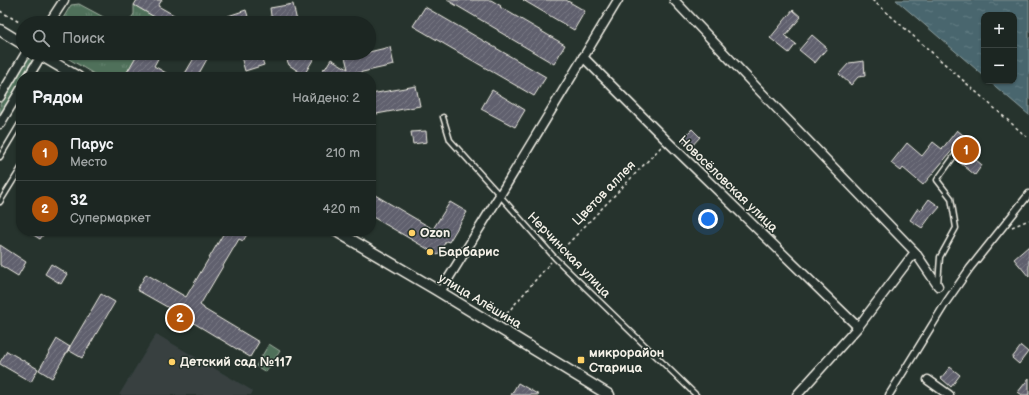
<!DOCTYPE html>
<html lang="ru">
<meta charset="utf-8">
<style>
:root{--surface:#1c2622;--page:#252e2a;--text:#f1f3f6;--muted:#a0a5a5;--line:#3a4340;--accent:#b45309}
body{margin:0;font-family:"Balsamiq Sans",sans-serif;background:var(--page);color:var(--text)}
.controls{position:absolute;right:12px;top:12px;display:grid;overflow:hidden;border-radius:8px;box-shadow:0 1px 3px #0004}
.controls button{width:36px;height:36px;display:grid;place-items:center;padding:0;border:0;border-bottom:1px solid var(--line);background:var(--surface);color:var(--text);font:20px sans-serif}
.you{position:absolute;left:708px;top:219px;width:14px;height:14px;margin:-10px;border:3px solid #fff;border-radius:50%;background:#1a73e8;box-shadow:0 0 0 6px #1a73e833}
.badge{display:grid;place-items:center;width:26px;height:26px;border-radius:50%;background:var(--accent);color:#fff;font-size:13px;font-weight:700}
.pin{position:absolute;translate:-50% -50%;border:2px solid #fff;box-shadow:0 1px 4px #0006}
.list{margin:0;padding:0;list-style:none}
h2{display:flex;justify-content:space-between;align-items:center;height:52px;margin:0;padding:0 16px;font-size:17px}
h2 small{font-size:13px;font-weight:400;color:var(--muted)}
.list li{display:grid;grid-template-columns:26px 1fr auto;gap:12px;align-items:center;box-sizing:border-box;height:56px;padding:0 16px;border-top:1px solid var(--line)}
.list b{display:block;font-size:15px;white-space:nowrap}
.list p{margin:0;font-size:13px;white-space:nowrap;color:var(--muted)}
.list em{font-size:13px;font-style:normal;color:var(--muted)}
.icon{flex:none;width:22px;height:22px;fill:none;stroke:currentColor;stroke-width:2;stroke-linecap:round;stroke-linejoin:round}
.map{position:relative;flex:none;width:1029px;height:395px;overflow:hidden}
.search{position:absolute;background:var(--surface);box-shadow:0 1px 3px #0004;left:16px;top:16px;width:360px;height:44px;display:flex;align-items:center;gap:10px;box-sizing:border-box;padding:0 14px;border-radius:22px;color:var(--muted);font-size:15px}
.panel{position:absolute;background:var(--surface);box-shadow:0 1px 3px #0004;left:16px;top:72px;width:360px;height:164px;border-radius:16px}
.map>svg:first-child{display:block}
</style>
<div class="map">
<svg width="1029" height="395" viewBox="0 0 1029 395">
<defs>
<pattern id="grass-tufts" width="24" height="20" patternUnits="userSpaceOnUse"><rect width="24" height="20" fill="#4f705a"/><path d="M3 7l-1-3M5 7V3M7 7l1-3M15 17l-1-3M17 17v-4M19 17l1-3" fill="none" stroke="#698572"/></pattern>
<pattern id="water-ripples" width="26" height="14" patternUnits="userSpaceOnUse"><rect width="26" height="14" fill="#48666e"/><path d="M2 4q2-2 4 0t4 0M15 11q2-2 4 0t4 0" fill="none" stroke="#637c83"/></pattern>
<pattern id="building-hatch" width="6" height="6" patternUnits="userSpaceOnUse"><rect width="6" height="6" fill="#60616e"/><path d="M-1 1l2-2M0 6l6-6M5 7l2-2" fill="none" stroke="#777883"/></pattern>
</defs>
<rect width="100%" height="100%" fill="#26332d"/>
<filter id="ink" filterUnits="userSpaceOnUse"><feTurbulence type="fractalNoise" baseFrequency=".025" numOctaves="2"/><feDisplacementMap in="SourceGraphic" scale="8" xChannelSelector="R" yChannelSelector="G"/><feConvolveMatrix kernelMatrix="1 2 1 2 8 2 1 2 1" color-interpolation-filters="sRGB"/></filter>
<g filter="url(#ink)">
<path fill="#374140" d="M156,334l97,57 -2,4h-132z"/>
<path fill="url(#grass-tufts)" stroke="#a2b0a1" d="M79,4l30,16 -2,3h-47l11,-18z
M134,5l24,14 -3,4h-27l6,-9z
M59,53h48l3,2 1,-2h27l-12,21 5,3h-32z
M28,58l4,3 -9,16h-2v3l-21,34v-10z"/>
<path fill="#4f705a" stroke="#a2b0a1" d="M269,344l11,7 -14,21 -10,-6z"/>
<path fill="url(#water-ripples)" stroke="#8d9e9f" d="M896,0h133v115l-40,-34h25v-66h-30v61z"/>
<path fill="url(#building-hatch)" stroke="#f4f1e8" d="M137,0h25l-4,6 30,17h-33l3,-4 -24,-14z
M447,0h44l10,6 -1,1 65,38 -11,19 -56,-33v-1z
M523,0h43l19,11 -11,19z
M293,4l3,13 2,6h-26l-2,-15z
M425,7l121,70 -12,19 -121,-70z
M246,10l4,13h-20l-2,-7z
M793,10l8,7 -16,19 11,8 -7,9 -19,-15z
M812,35l15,13 -12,15 -16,-13z
M390,47l4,18 -45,10 -1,2h-30l6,-9 1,1 6,-10 17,10 -3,-12 19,-4h5v-1z
M138,53h23l-7,13 19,11h-42l-5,-3z
M197,53l10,6 -10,18h-14z
M240,53h20l4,12 -19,6z
M284,53h33l-13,22 -15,-10z
M864,61l1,15 -7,1 -7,8 -12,-11 10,-11z
M416,86l4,20 -49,9v-21z
M492,90l33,20 -10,17 -34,-18z
M692,129l8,8 -10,11 -9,-8z
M957,130l17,14 1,15 7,6 -7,10 -16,-13 6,-7 -10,-8 -32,38 -20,-17 -2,3 -10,-8 16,-20 15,13 11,-14 9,7z
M426,131l1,11 -14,2 -2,-12z
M375,195l58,34 17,-27 17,10 -18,30 -3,-1 -8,14 -67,-39v-14z
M929,199l11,8 -6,7 -1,-1 -11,15 -12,-8 8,-12 3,2z
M27,231h19l-6,8z
M225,231h24l-6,10 -4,-2 -39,66 4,3v1l55,33 -9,15 -63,-38 -1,3 -12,-7 2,-3 -39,-22 9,-16 40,23z
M0,245l26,17 -8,14 -18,-11z
M1029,246v31l-15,-18z
M51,264l16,10 -6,10 -16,-10z
M101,294l14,8 -33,56 -14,-8z
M57,339l13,8 -18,31 -13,-8z
M1021,346l7,6 -9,12 -7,-6z
M7,351l31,18 -7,13 -31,-18v-2z
M950,367l10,8 -9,12 -10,-9z
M1029,378v17h-7l-4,-3z
M518,383l21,12h-28z"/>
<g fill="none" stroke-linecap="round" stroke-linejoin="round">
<defs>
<path id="service" d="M443,117l7,23 45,50 60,68 141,137
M0,157l21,-35
M0,202l21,-34
M938,284l2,-27 16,-29 -5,-30 -14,-18 18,-25"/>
<path id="pedestrian" d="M889,395l58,-94 23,-33 59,-74"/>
<path id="minor" d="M674,0l85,90 156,162 23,34
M49,23l15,-23
M583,57l84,84 191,186
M28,77l13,-21 1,-3
M0,97l26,-44
M0,124l21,-35
M440,292l60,-97 118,-195
M928,380l21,15
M797,395l61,-68 57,-75"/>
<path id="tertiary" d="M0,30l23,14
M37,53l41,24
M336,231l99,58 174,106"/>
</defs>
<use href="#service" stroke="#f4f1e8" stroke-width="7"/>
<use href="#pedestrian" stroke="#f4f1e8" stroke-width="9"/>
<use href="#minor" stroke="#f4f1e8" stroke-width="11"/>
<use href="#tertiary" stroke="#f4f1e8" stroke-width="13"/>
<path stroke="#f4f1e8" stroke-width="1.5" stroke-dasharray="3 3" stroke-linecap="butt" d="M872,0l11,9 146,130
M0,11l19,11
M1012,227l17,-7
M559,253l102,-106
M503,318l48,-56"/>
<use href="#service" stroke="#26332d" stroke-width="4"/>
<use href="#pedestrian" stroke="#26332d" stroke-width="6"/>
<use href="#minor" stroke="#26332d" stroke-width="8"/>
<use href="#tertiary" stroke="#26332d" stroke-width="10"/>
</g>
</g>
<g fill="#ffd166" stroke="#26332d" stroke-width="1.5">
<circle cx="412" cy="233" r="4"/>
<circle cx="430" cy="252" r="4"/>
<rect x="577" y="356" width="8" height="8" rx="2"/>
<circle cx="172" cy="362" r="4"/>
</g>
<g text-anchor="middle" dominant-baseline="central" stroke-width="3" stroke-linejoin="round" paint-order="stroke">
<g font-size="13" fill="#f4f1e8" stroke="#26332d">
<text transform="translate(728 184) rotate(44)">Новосёловская улица</text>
<text transform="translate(604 193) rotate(-46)">Цветов аллея</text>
<text transform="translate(569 255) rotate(46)">Нерчинская улица</text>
<text transform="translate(480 301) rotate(31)">улица Алёшина</text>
</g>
<g font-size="13" font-weight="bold" fill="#f4f1e8" stroke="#26332d" text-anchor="start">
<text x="420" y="233">Ozon</text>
<text x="438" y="252">Барбарис</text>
<text x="589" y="353">микрорайон<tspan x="589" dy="15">Старица</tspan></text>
<text x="180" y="362">Детский сад №117</text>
</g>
</g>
</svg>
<div class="controls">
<button>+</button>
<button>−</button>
</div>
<div class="you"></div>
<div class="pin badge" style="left:966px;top:150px">1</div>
<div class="pin badge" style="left:180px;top:318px">2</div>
<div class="search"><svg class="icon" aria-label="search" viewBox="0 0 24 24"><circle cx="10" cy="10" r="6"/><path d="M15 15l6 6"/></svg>Поиск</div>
<section class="panel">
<h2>Рядом<small>Найдено: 2</small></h2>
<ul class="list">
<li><span class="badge">1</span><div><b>Парус</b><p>Место</p></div><em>210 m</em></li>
<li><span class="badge">2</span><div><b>32</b><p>Супермаркет</p></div><em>420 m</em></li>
</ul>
</section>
</div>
